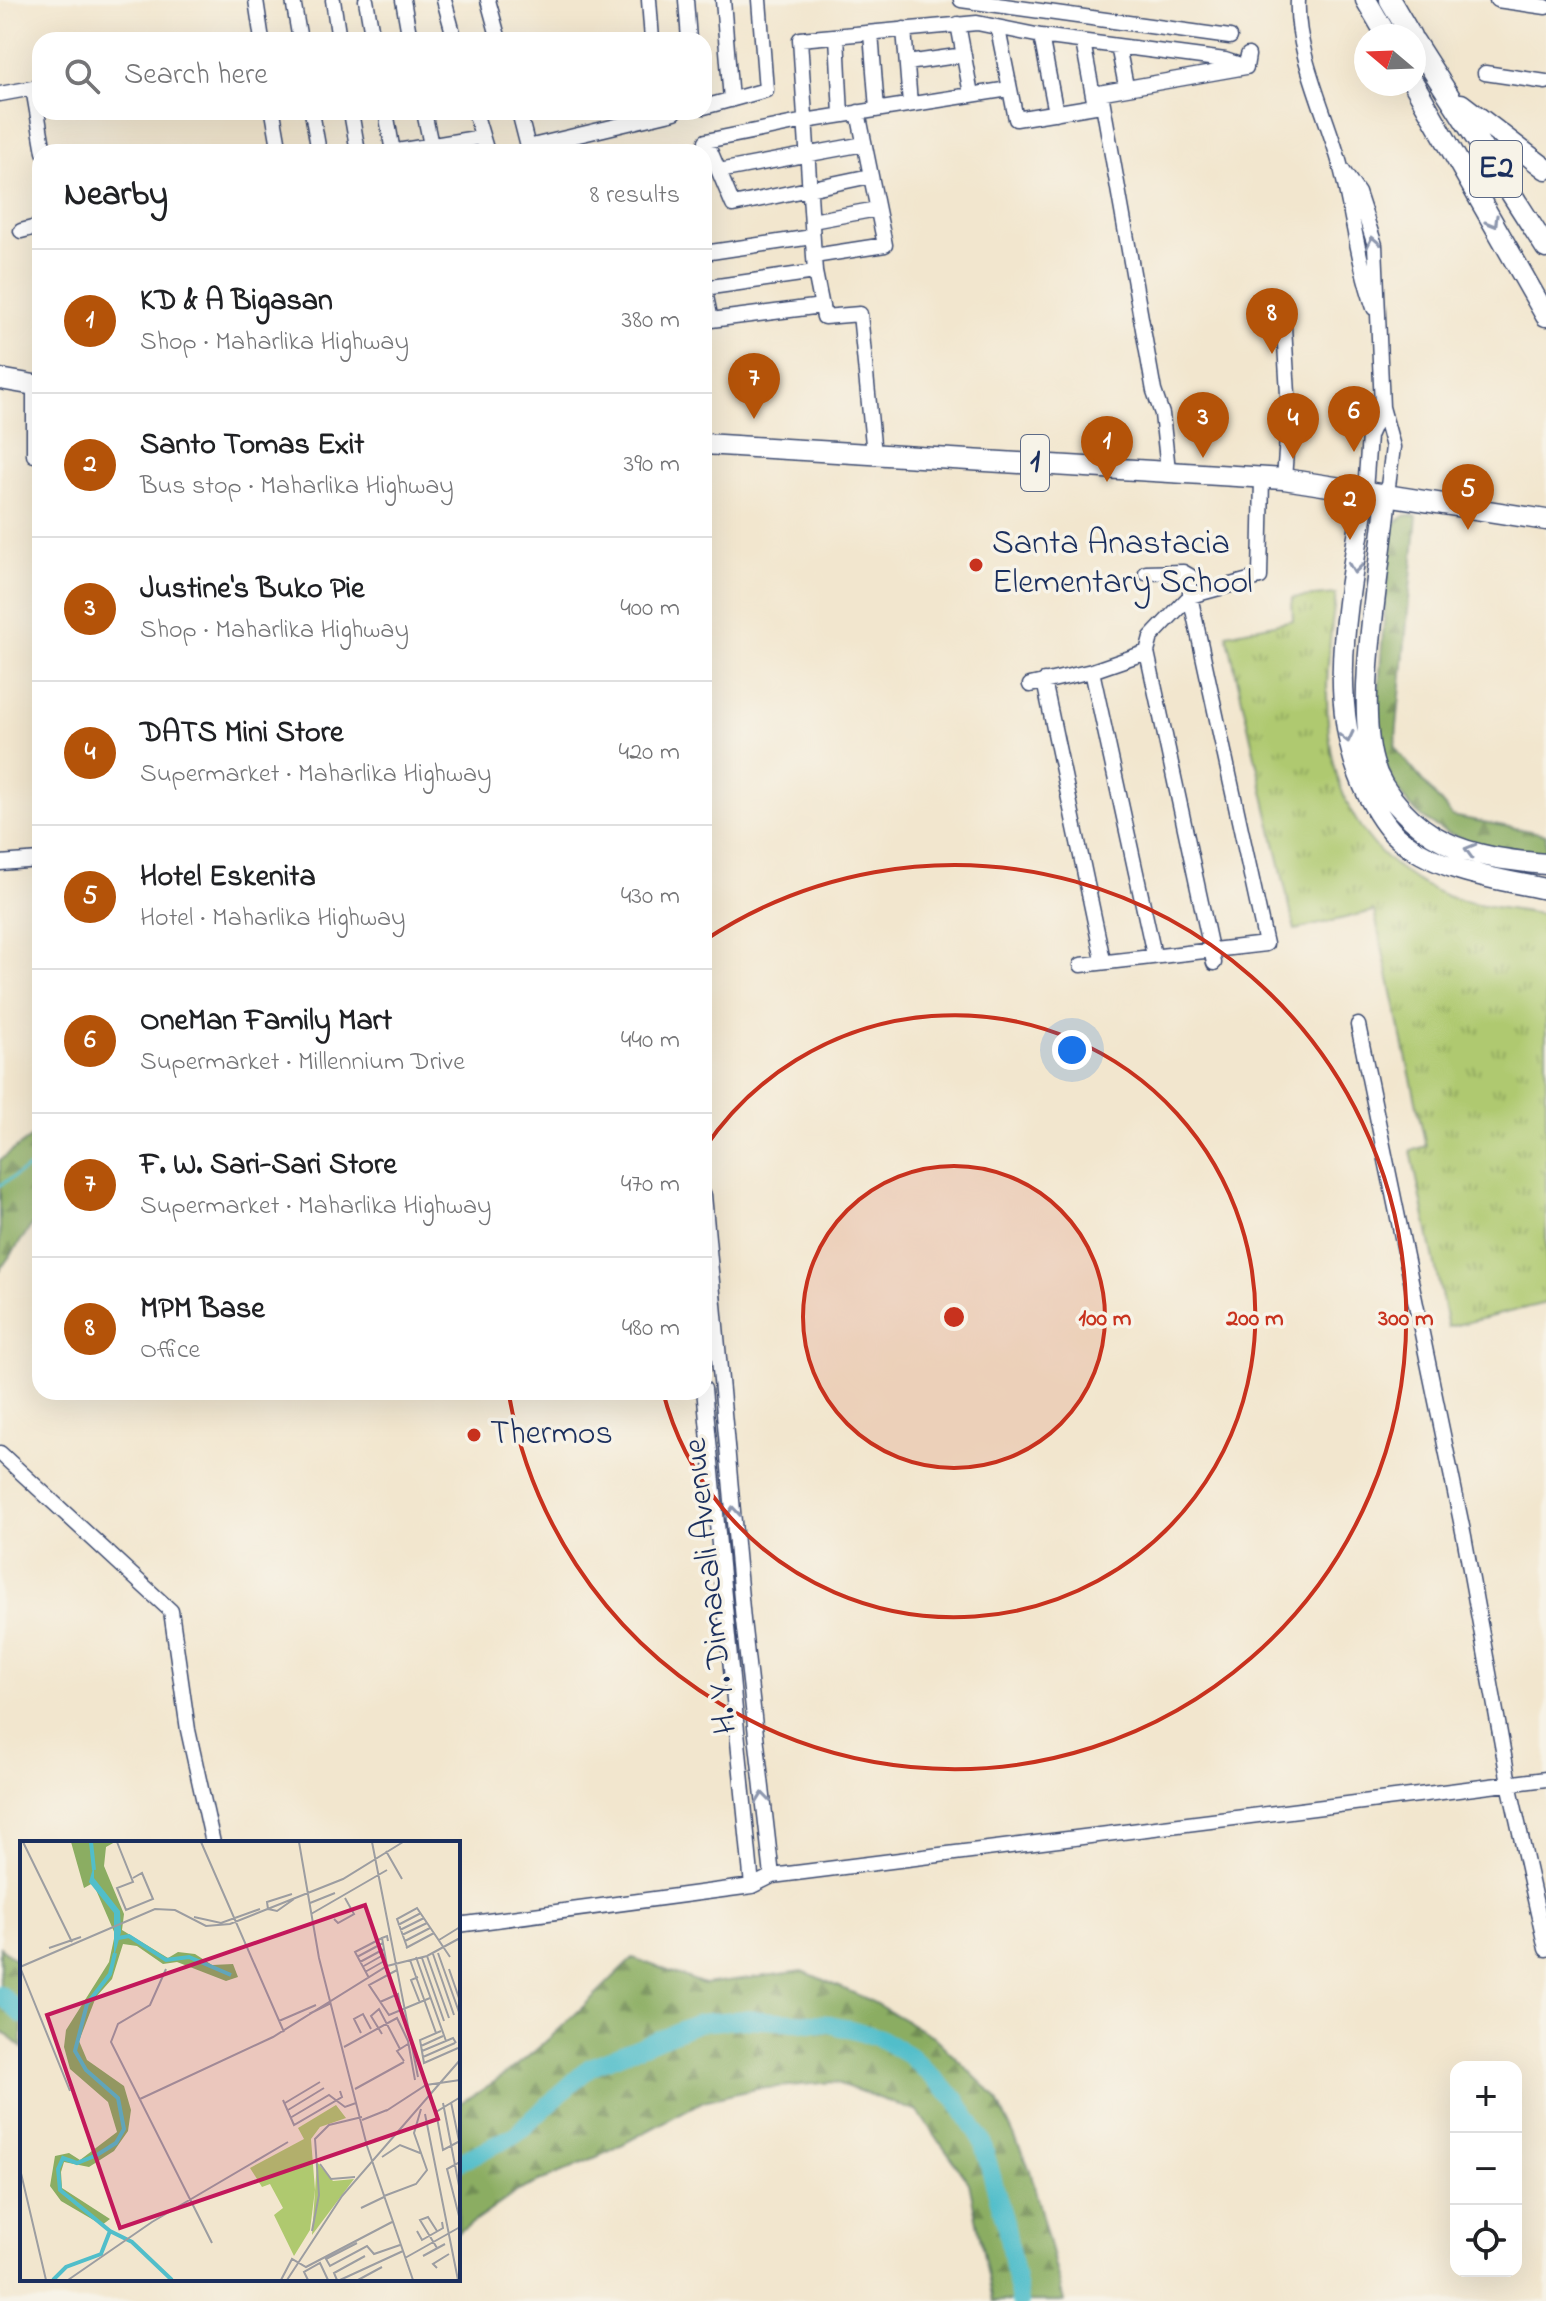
<!DOCTYPE html>
<meta charset="utf-8">
<style>
:root{--surface:#fff;--page:#f2f2f2;--text:#202124;--muted:#757577;--line:#e0e0e0;--accent:#b45309}
body{margin:0;font-family:"Indie Flower",sans-serif;background:var(--page);color:var(--text)}
.controls{position:absolute;right:24px;bottom:24px;display:grid;overflow:hidden;border-radius:16px;box-shadow:0 8px 32px #0002}
.controls button{width:72px;height:72px;display:grid;place-items:center;padding:0;border:0;border-bottom:2px solid var(--line);background:var(--surface);color:var(--text);font:40px sans-serif}
.compass{position:absolute;left:1354px;top:24px;width:72px;height:72px;border-radius:50%;background:var(--surface);box-shadow:0 8px 32px #0002;rotate:289deg}
.you{position:absolute;left:1072px;top:1050px;width:28px;height:28px;margin:-20px;border:6px solid #fff;border-radius:50%;background:#1a73e8;box-shadow:0 0 0 12px #1a73e833}
.badge{display:grid;place-items:center;width:52px;height:52px;border-radius:50%;background:var(--accent);color:#fff;font-size:26px;font-weight:700}
.pin{position:absolute;translate:-50% -66px;filter:drop-shadow(0 2px 4px #0008)}
.pin::after{content:'';position:absolute;top:42px;width:28px;height:24px;background:inherit;clip-path:polygon(0 0,100% 0,50% 100%)}
.list{margin:0;padding:0;list-style:none}
h2{display:flex;justify-content:space-between;align-items:center;height:104px;margin:0;padding:0 32px;font-size:34px}
h2 small{font-size:26px;font-weight:400;color:var(--muted)}
.list li{display:grid;grid-template-columns:52px 1fr auto;gap:24px;align-items:center;box-sizing:border-box;height:144px;padding:0 32px;border-top:2px solid var(--line)}
.list b{display:block;font-size:30px;white-space:nowrap}
.list p{margin:0;font-size:26px;white-space:nowrap;color:var(--muted)}
.list em{font-size:26px;font-style:normal;color:var(--muted)}
.icon{flex:none;width:44px;height:44px;fill:none;stroke:currentColor;stroke-width:2;stroke-linecap:round;stroke-linejoin:round}
.map{position:relative;flex:none;width:1546px;height:2301px;overflow:hidden}
.search{position:absolute;background:var(--surface);box-shadow:0 8px 32px #0002;left:32px;top:32px;width:680px;height:88px;display:flex;align-items:center;gap:20px;box-sizing:border-box;padding:0 28px;border-radius:24px;color:var(--muted);font-size:30px}
.panel{position:absolute;background:var(--surface);box-shadow:0 8px 32px #0002;left:32px;top:144px;width:680px;height:1256px;border-radius:24px}
.map>svg:first-child{display:block}
</style>
<div class="map">
<svg width="1546" height="2301" viewBox="0 0 1546 2301">
<defs>
<pattern id="grass-tufts" width="24" height="20" patternUnits="userSpaceOnUse" patternTransform="scale(2)"><rect width="24" height="20" fill="#afc96f"/><path d="M3 7l-1-3M5 7V3M7 7l1-3M15 17l-1-3M17 17v-4M19 17l1-3" fill="none" stroke="#8ea45e"/></pattern>
<pattern id="forest-firs" width="22" height="20" patternUnits="userSpaceOnUse" patternTransform="scale(2)"><rect width="22" height="20" fill="#8bad62"/><path d="M5 1l3.5 6h-7zM16 11l3.5 6h-7z" fill="#718d54"/></pattern>
</defs>
<rect width="100%" height="100%" fill="#f7f3e8"/>
<filter id="ink" filterUnits="userSpaceOnUse"><feTurbulence type="fractalNoise" baseFrequency=".0125" numOctaves="2"/><feDisplacementMap in="SourceGraphic" scale="16" xChannelSelector="R" yChannelSelector="G"/><feConvolveMatrix kernelMatrix="1 2 1 2 8 2 1 2 1" color-interpolation-filters="sRGB"/></filter>
<filter id="wash" filterUnits="userSpaceOnUse"><feTurbulence type="fractalNoise" baseFrequency=".006" numOctaves="4" result="noise"/><feDisplacementMap in="SourceGraphic" scale="32" xChannelSelector="R" yChannelSelector="G"/><feGaussianBlur stdDeviation="1.8" result="paint"/><feColorMatrix in="noise" values="0 0 0 0 0 0 0 0 0 0 0 0 0 0 0 0 0 1.4 0 .05"/><feComposite in="paint" operator="in"/></filter>
<g filter="url(#wash)">
<rect width="100%" height="100%" fill="#f2e6ce"/>
<path fill="url(#grass-tufts)" stroke="#657c66" stroke-width="2" d="M1336,594c-18,118 -21,244 108,301 27,11 72,14 102,20v388l-98,24 -37,-176 15,-5 -52,-235 -79,19 -68,-296 66,-14 -1,-22z"/>
<path fill="url(#forest-firs)" stroke="#536e60" stroke-width="2" d="M1406,515l11,1 -22,232 57,68 94,18v22c-35,-7 -74,-10 -106,-27 -73,-41 -63,-114 -58,-184 3,-37 6,-73 8,-110l5,-12z
M40,1131v83l-40,56v-110z
M0,1947l22,18v83l-22,-19z
M633,1958l71,26 99,-13 64,28 66,37 63,61 34,73 34,131h-71l-24,-118 -51,-71 -84,-30 -79,7 -52,12 -95,51 -90,39 -60,42v-129c67,-35 121,-94 175,-146z"/>
<g fill="none" stroke-linecap="round" stroke-linejoin="round">
<path stroke="#51beca" stroke-width="3" d="M0,1185l40,-24"/>
<path stroke="#51beca" stroke-width="18" d="M0,1994l22,21
M458,2163l57,-28 75,-68 108,-44 47,-4 85,5 48,13 32,19 46,43 26,42 23,81 15,79"/>
</g>
</g>
<g filter="url(#ink)">
<g fill="none" stroke-linecap="round" stroke-linejoin="round">
<defs>
<path id="minor" d="M256,0l6,40
M293,0l7,40
M333,0l6,40
M366,0l7,40
M403,0l7,40
M444,0l11,40
M488,0l11,40
M649,0l3,40
M686,0l3,40
M723,0l8,100
M961,0l269,37
M1298,0c-3,53 30,117 43,168 12,47 17,94 33,140
M1497,0l49,7
M958,24l13,70
M904,29l6,75
M998,29l18,90 79,-13 -12,-64
M871,33l6,76
M837,36l4,79
M1041,36l15,77
M1118,46l8,40
M907,63l57,-8
M1485,73l61,9
M1101,93l53,298 8,23 6,56
M0,94l33,-6 11,64
M1093,94l153,-27 2,-12
M704,107l62,-17 -7,-90
M273,112l7,40
M312,112l7,40
M351,112l7,40
M386,112l7,40
M424,112l7,33
M475,112l12,40
M519,112l9,35 147,-35
M391,152l91,-15
M1341,168l17,25 17,52 7,162 11,40 -6,47
M719,171l145,-27
M870,176l-137,29 -27,-64 99,-20 204,-32
M812,221l65,-12
M21,231l19,-5
M704,253l108,-16
M814,256l71,-11 -27,-133
M704,287l7,33 111,-14
M704,288l111,-16
M1284,327l5,84 -5,68
M34,384v71
M874,454l-14,-140 -36,3 -9,-45 -15,-233 177,-16 64,13 184,24 21,7
M1365,491l4,-55 13,-29
M1092,671l62,284
M1044,681l59,279
M1030,685l62,-14 55,-19
M0,863l40,-3
M1214,963l-67,-311 4,-15 39,-41 70,-19 2,-99
M1081,965l185,-21 -76,-348v-20l-7,-4 -37,1
M1358,1025l106,511 45,247 37,166
M704,1195l39,425 29,256
M704,1389l48,497
M0,1453l171,158 17,119 25,113
M458,1925l294,-39 20,-10 774,-97"/>
<path id="highway" d="M1366,0l21,36
M1390,0l21,36
M1414,41l132,207
M1414,84l132,232
M1461,104l85,65
M0,379l40,7
M704,444l580,35 262,41
M1365,491c-14,100 -44,212 4,306 8,15 19,34 33,44 40,31 96,38 144,48
M1387,494c-6,72 -32,202 -14,268 8,32 42,66 72,80 29,15 69,19 101,22"/>
</defs>
<use href="#minor" stroke="#3b4a6f" stroke-width="17"/>
<use href="#highway" stroke="#3b4a6f" stroke-width="23"/>
<use href="#minor" stroke="#fff" stroke-width="14"/>
<use href="#highway" stroke="#fff" stroke-width="20"/>
</g>
<defs><path id="oneway-chevron" d="M-2-3.5L2.5 0L-2 3.5" fill="none" stroke-width="1.6" stroke-linecap="round" stroke-linejoin="round" transform="scale(2)"/></defs>
<g stroke="#8d97ae">
<use href="#oneway-chevron" transform="translate(1493 222) rotate(60)"/>
<use href="#oneway-chevron" transform="translate(1373 242) rotate(-102)"/>
<use href="#oneway-chevron" transform="translate(1355 568) rotate(97)"/>
<use href="#oneway-chevron" transform="translate(1347 737) rotate(77)"/>
<use href="#oneway-chevron" transform="translate(1470 850) rotate(-164)"/>
<use href="#oneway-chevron" transform="translate(733 1512) rotate(-95)"/>
<use href="#oneway-chevron" transform="translate(763 1798) rotate(-96)"/>
</g>
</g>
<circle cx="954" cy="1317" r="151" fill="#c8321e" fill-opacity=".12"/>
<g fill="none" stroke="#c8321e" stroke-width="4">
<circle cx="954" cy="1317" r="151"/>
<path d="M704 1149A301 301 0 1 1 663 1392"/>
<path d="M705 940A452 452 0 1 1 509 1395"/>
</g>
<g fill="#c8321e" stroke="#f7f3e8" stroke-width="3">
<circle cx="976" cy="565" r="8"/>
<circle cx="474" cy="1435" r="8"/>
</g>
<g text-anchor="middle" dominant-baseline="central" stroke-width="7" stroke-linejoin="round" paint-order="stroke">
<g fill="#f7f3e8" stroke="#5d6a87" stroke-width="2">
<rect x="1470" y="141" width="52" height="56" rx="6"/>
<rect x="1021" y="435" width="28" height="56" rx="6"/>
</g>
<g font-size="32" font-weight="bold" fill="#1b2f5e">
<text x="1496" y="169">E2</text>
<text x="1035" y="463">1</text>
</g>
<g font-size="34" fill="#1b2f5e" stroke="#f7f3e8" text-anchor="start">
<text x="992" y="545">Santa Anastacia<tspan x="992" dy="39">Elementary School</tspan></text>
<text x="490" y="1435">Thermos</text>
</g>
<g font-size="34" fill="#1b2f5e" stroke="#f7f3e8">
<text transform="translate(712 1586) rotate(-96)">H. Y. Dimacali Avenue</text>
</g>
</g>
<g transform="translate(20 1841)">
<rect width="440" height="440" fill="#f2e6ce"/>
<path d="M316,264l10,13 -26,9 -9,12 4,51 -5,40 -16,26 -20,-41 9,-7 -13,-24 -8,3 -12,-19 54,-29 -6,-11zM297,321l16,19 21,-2 -42,56z" fill="#afc96f"/>
<path d="M51,1h44l-9,5 -2,19 20,48 -2,16 46,28 10,-6 17,2 17,11 21,-1 5,13 -12,4 -49,-19 -14,2 -26,-18 -14,-2 -11,35 -16,18 -17,44 8,19 37,26 7,24 -3,21 -14,20 -25,16 -25,-5 -3,10 1,16 48,31 -8,6 -41,-24 -11,-15 5,-30 14,-3 11,7 37,-28 -9,-30 -38,-33 -6,-22 2,-17 43,-68 6,-28 -22,-51 -9,5z" fill="#8bad62"/>
<path d="M74,24v13l26,33 1,21 -7,25v-44l-25,-31z" fill="#51beca"/>
<path fill="none" stroke="#51beca" stroke-width="4" d="M71,1l3,28M98,97l11,-2 37,24 23,-3 42,18M95,112l-5,21 -23,30 -12,47 11,19 32,28 6,31 -8,14 -19,12 -20,8 -14,-5 -5,11 2,21 50,41 22,11 40,38M33,439l13,-13 35,-13 9,-23"/>
<path fill="none" stroke="#9c9da1" stroke-width="2" d="M3,1l49,100M97,1l16,40 -16,6 9,22 27,-11 -11,-26 -9,5M181,1l83,190M279,1l20,116 48,188 46,134M352,1l46,235M366,10l16,28M290,62l25,-10M248,68l-1,-7 25,-8M248,68l9,2 17,-12M291,73l76,-44M174,76l27,6 39,-14M314,78l4,4 16,-9 -9,-16M378,84l23,-12M380,89l24,-12M382,94l25,-12M419,99l21,-13M385,100l25,-13M387,106l-10,-28 20,-11 33,49M29,107l32,-11M386,107l28,-15M418,112l21,59M413,113l21,61M407,115l22,62M337,116l26,-14M396,116l30,84M402,117l22,63M390,119l26,73M340,121l24,-13M367,125l-5,-28 5,-2 1,5M0,126l135,-58 20,1 31,16 24,-2 113,-45 60,-37M0,126l50,124M342,126l23,-13M146,128l-16,36 -32,19 -7,18 101,201M429,128l11,32M377,129l-28,15 20,30 41,-17M345,131l21,-12M398,136l-7,3 9,23M349,137l-14,-26 27,-14M360,161l18,-8 3,16M289,173l22,-11M259,180l37,-16M421,190l-21,9 4,23 34,-15M341,192l-7,-14 9,-5 8,15M362,193l-11,-18 8,-7 21,40M401,205l22,-10M324,206l53,-29 11,23 7,39M402,210l31,-13 3,5M403,216l32,-14M384,220l-7,-10 11,-7M335,248l49,-27M120,258l133,-62 114,-71 40,-10 33,-18M263,259l11,25 48,-28 -2,-6M431,261l8,39M440,261l-1,-4 -23,14 7,38 17,-9M265,262l35,-21M423,262l17,88M268,269l36,-22M366,270l40,-26 34,-5M405,273l33,166M270,277l39,-23 16,12 11,-4M342,279l25,-10M362,316l18,-12 20,8M440,321l-13,7 13,51M300,323l11,15 24,-2M0,328l26,111M364,355l32,-12 11,-14 -13,-37 7,-24M341,367l23,-11M292,390l7,-36 -4,-56 14,-14 33,-8M397,390l5,9 21,-12 -1,-6M417,390l-9,-14 -8,3 17,28M337,402l-31,16 4,7 37,-20 7,8 26,-9M403,415l22,-12M385,417l55,-31M417,427l-4,-4 16,-10M48,439l84,-58 136,-80M261,439l11,-21 14,8 86,-45M267,439l55,-84 118,-136M288,439l-4,-8 16,-9 8,17M317,439l-3,-7 31,-17M320,439l63,-29M338,439l24,-13"/>
<path fill="#c2185b" fill-opacity="0.15" stroke="#c2185b" stroke-width="4" d="M345,64l73,214 -318,109 -73,-213z"/>
<rect width="440" height="440" fill="none" stroke="#1b2f5e" stroke-width="4"/>
</g>
<circle cx="954" cy="1317" r="12" fill="#c8321e" stroke="#f7f3e8" stroke-width="4"/>
<g font-size="24" text-anchor="middle" font-weight="bold" fill="#c8321e" stroke="#f7f3e8" stroke-width="7" stroke-linejoin="round" paint-order="stroke">
<text x="1105" y="1325">100 m</text>
<text x="1255" y="1325">200 m</text>
<text x="1406" y="1325">300 m</text>
</g>
</svg>
<div class="controls">
<button>+</button>
<button>−</button>
<button><svg class="icon" aria-label="locate" viewBox="0 0 24 24"><circle cx="12" cy="12" r="6"/><path d="M12 2v4M12 18v4M2 12h4M18 12h4"/></svg></button>
</div>
<svg class="compass" viewBox="-18 -18 36 36"><path d="M0-13l5 13h-10z" fill="#e53935"/><path d="M0 13l5-13h-10z" fill="#757577"/></svg>
<div class="you"></div>
<div class="pin badge" style="left:1107px;top:482px">1</div>
<div class="pin badge" style="left:1350px;top:540px">2</div>
<div class="pin badge" style="left:1203px;top:458px">3</div>
<div class="pin badge" style="left:1293px;top:459px">4</div>
<div class="pin badge" style="left:1468px;top:530px">5</div>
<div class="pin badge" style="left:1354px;top:452px">6</div>
<div class="pin badge" style="left:754px;top:419px">7</div>
<div class="pin badge" style="left:1272px;top:354px">8</div>
<div class="search"><svg class="icon" aria-label="search" viewBox="0 0 24 24"><circle cx="10" cy="10" r="6"/><path d="M15 15l6 6"/></svg>Search here</div>
<section class="panel">
<h2>Nearby<small>8 results</small></h2>
<ul class="list">
<li><span class="badge">1</span><div><b>KD &amp; A Bigasan</b><p>Shop · Maharlika Highway</p></div><em>380 m</em></li>
<li><span class="badge">2</span><div><b>Santo Tomas Exit</b><p>Bus stop · Maharlika Highway</p></div><em>390 m</em></li>
<li><span class="badge">3</span><div><b>Justine's Buko Pie</b><p>Shop · Maharlika Highway</p></div><em>400 m</em></li>
<li><span class="badge">4</span><div><b>DATS Mini Store</b><p>Supermarket · Maharlika Highway</p></div><em>420 m</em></li>
<li><span class="badge">5</span><div><b>Hotel Eskenita</b><p>Hotel · Maharlika Highway</p></div><em>430 m</em></li>
<li><span class="badge">6</span><div><b>OneMan Family Mart</b><p>Supermarket · Millennium Drive</p></div><em>440 m</em></li>
<li><span class="badge">7</span><div><b>F. W. Sari-Sari Store</b><p>Supermarket · Maharlika Highway</p></div><em>470 m</em></li>
<li><span class="badge">8</span><div><b>MPM Base</b><p>Office</p></div><em>480 m</em></li>
</ul>
</section>
</div>
